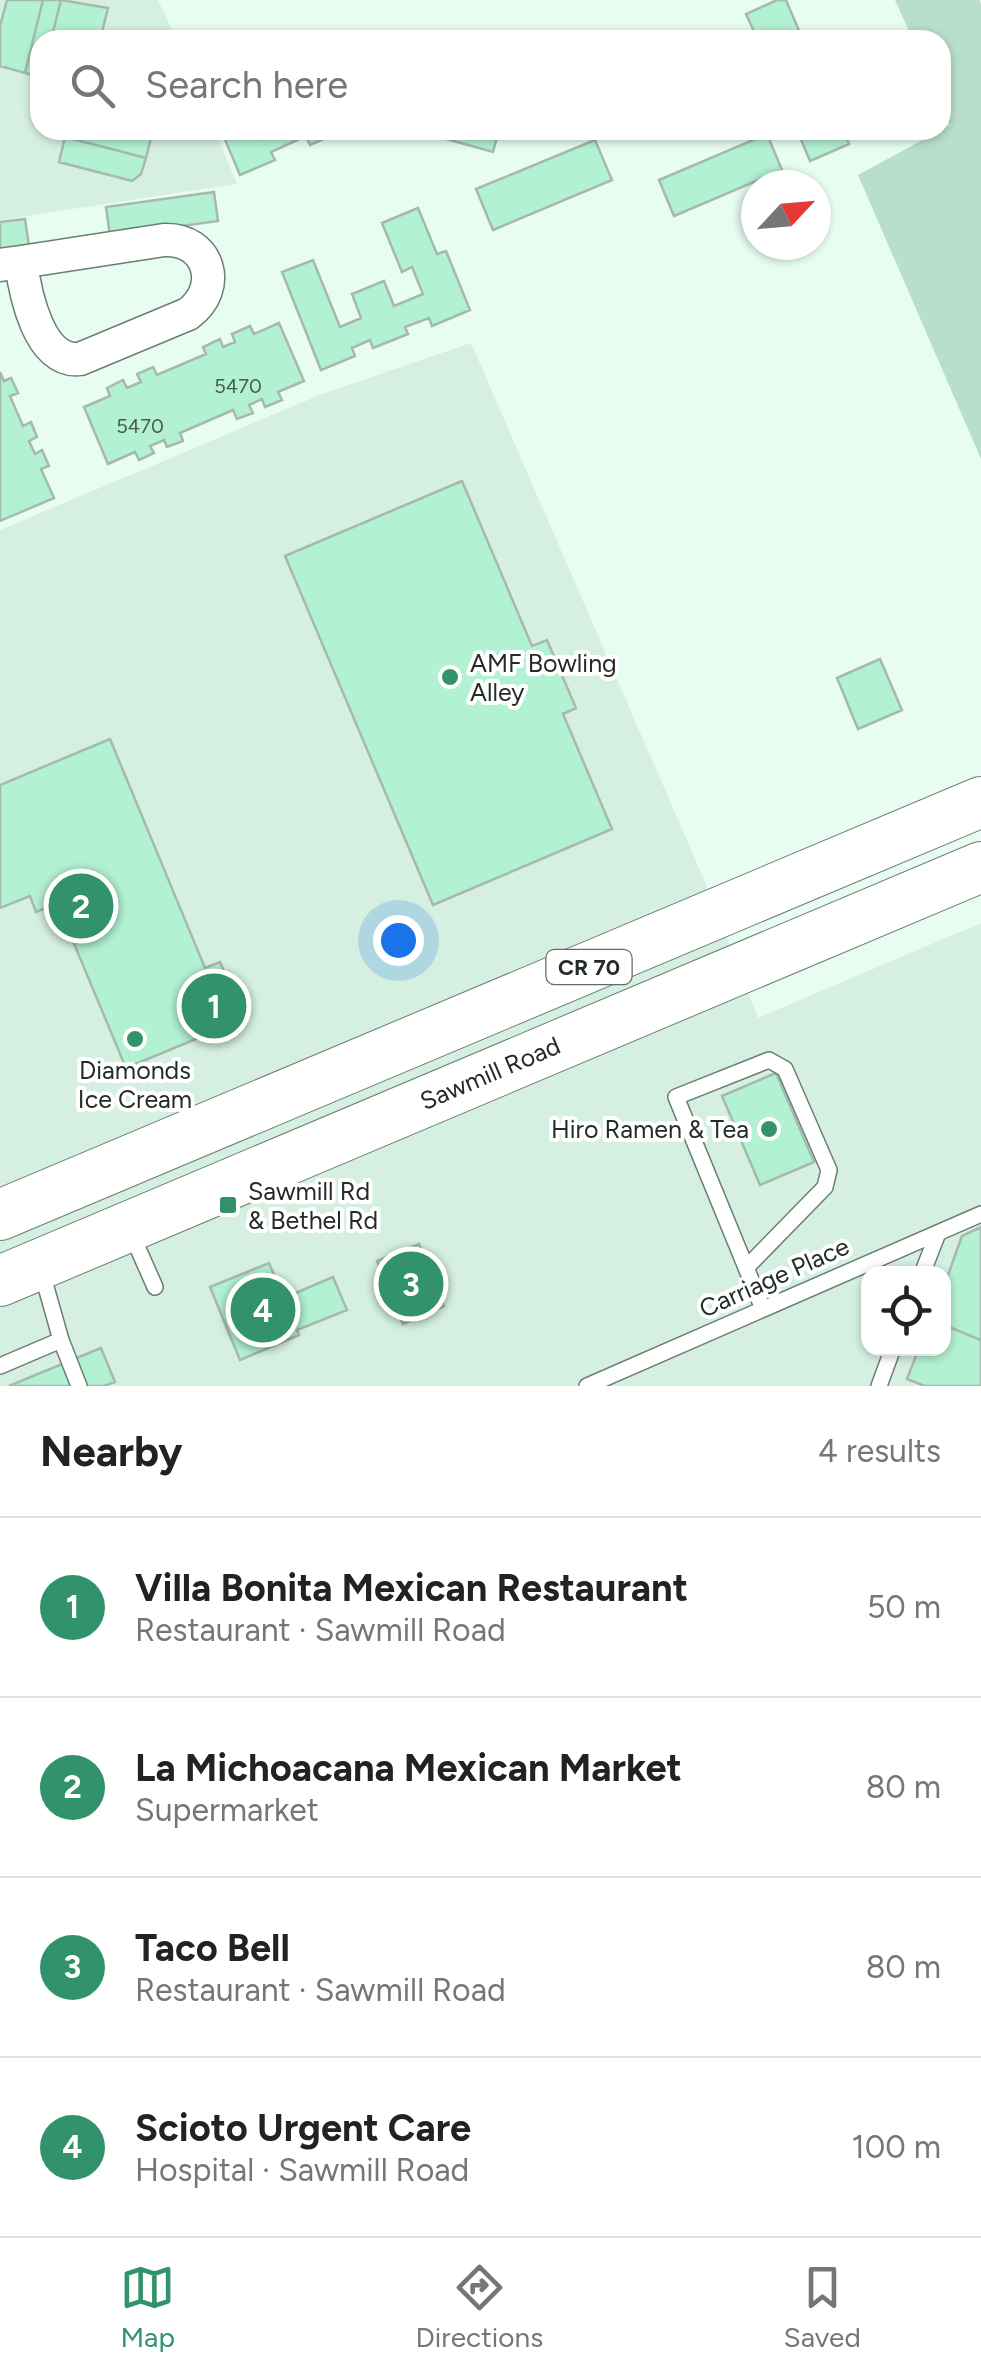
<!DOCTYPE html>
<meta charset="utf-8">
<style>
:root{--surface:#fff;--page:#f2f2f2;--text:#222;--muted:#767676;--line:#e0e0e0;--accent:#32926b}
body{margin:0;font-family:Figtree,sans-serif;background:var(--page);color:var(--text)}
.controls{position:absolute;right:30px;bottom:30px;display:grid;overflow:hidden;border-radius:20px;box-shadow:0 2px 8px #0004}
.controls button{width:90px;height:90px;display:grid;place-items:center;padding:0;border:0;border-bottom:2px solid var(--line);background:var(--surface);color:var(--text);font:50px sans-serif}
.compass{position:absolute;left:741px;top:170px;width:90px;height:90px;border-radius:50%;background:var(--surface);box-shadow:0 2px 8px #0004;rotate:64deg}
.you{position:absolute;left:398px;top:940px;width:35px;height:35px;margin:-25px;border:8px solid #fff;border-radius:50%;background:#1a73e8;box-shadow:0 0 0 15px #1a73e833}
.badge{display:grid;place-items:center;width:65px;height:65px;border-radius:50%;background:var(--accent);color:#fff;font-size:32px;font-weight:700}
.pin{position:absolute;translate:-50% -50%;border:5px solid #fff;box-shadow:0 2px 10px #0006}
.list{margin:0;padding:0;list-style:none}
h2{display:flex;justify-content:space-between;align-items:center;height:130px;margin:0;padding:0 40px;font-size:42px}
h2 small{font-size:32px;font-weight:400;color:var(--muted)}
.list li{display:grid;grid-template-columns:65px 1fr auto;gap:30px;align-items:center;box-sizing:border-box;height:180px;padding:0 40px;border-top:2px solid var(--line)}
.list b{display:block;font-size:38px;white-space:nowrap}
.list p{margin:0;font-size:32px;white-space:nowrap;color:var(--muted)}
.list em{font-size:32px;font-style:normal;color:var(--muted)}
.icon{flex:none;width:55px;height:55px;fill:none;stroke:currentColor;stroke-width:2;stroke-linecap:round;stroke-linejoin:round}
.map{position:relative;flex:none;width:981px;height:1386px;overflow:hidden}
.search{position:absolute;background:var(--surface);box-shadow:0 2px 8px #0004;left:30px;right:30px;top:30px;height:110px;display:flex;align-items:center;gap:25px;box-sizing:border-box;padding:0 35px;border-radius:30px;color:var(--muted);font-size:38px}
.sheet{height:850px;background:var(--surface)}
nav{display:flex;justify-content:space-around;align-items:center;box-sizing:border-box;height:140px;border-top:2px solid var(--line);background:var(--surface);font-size:28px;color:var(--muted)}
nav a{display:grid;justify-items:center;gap:5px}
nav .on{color:var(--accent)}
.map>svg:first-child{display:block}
</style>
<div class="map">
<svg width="981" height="1386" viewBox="0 0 981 1386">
<rect width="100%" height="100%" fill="#e8fdf2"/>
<path fill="#d5f0e1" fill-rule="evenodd" d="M0,0h158l19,40h-137v90h175l22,54 -237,36z
M471,343l231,532 56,143 223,-95v463h-981v-856l322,-136zM868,1274h76v74h-76z"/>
<path fill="#b8dfcb" d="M895,0h84l2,4v455l-123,-284 92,-50 -9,-21v-64h-28z"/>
<path fill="#b2f1d1" stroke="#a6b9af" stroke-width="2.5" d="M7,0h36l-18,73 -25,-7v-40z
M43,0h18l-10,40h-11v37l-15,-4z
M61,0l47,8 -8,32h-49z
M777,0h9l17,40h-45l-12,-26z
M67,130h71l14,4 -6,24 -81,-21z
M221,130h39l4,9 20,-9 55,2 -29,13 -4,-9 -35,16 4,8 -35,15z
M414,130h85l-6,22z
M797,130h46l6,14 -39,17z
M767,134l15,36 -108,46 -15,-36z
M65,137l81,21 -5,16 -9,7 -73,-19z
M595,140l17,40 -119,50 -17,-41z
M214,192l4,29 -108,15 -4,-29z
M418,208l19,46 9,-3 24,59 -38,16 -3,-8 -24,9 3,7 -35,14 -3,-8 -18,8 3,8 -34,14 -39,-98 31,-12 27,67 21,-9 -9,-24 32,-13 10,25 29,-12 -11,-27 -10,5 -20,-49z
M25,219l4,27 -29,5v-29z
M279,323l25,58 -26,11 4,8 -17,7 -3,-8 -13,6 4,8 -16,6 -4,-9 -53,23 3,8 -16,6 -3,-7 -14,6 4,7 -15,7 -4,-8 -27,12 -24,-57 26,-11 -3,-8 16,-8 4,8 14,-6 -4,-8 16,-7 4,8 49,-21 -3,-7 17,-8 3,8 12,-5 -3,-8 18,-8 4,8z
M0,372l4,9 7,-3 7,15 -8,3 13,30 8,-4 6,15 -8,4 6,13 7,-4 7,16 -8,3 13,29 -54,23z
M462,481l70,165 15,-6 29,68 -13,6 49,115 -179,76 -148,-349z
M880,659l22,51 -44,19 -21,-51z
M110,739l95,229 15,-6 24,57 -118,49 -69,-165 -21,9 -6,-16 -30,12v-123z
M776,1073l38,89 -54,23 -38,-89z
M981,1227v113l-37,-15v-39l18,-50z
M419,1244l25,62 -41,18 -26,-63z
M269,1263l15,35 49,-21 14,33 -50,20 2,5 -59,25 -30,-73z
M944,1325l37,15v46h-56l-18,-7 12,-31h25z
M101,1348l14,34 -11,4h-95z"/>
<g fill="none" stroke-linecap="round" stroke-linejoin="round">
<defs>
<path id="service" d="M132,1235l23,52
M746,1268l79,-81 4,-17 -44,-101 -16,-9 -93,37 87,212
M42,1273l19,67 18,46
M922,1274l16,-41
M0,1366l61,-26
M587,1386l394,-172
M879,1386l14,-38"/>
<path id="minor" d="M0,265l21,-3 143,-22c45,-2 60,48 24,74l-108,45c-41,5 -55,-66 -59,-97"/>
<path id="primary" d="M0,1215l981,-413
M0,1281l981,-414"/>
</defs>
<use href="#service" stroke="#6c7e74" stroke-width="18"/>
<use href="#minor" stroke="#6c7e74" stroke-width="35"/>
<use href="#primary" stroke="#6c7e74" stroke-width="52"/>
<use href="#service" stroke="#fff" stroke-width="15"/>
<use href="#minor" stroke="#fff" stroke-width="32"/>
<use href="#primary" stroke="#fff" stroke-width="50"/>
</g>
<g fill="#32926b" stroke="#fff" stroke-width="4">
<circle cx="450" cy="677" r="10"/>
<circle cx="135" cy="1039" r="10"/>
<circle cx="769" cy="1129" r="10"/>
<rect x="218" y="1195" width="20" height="20" rx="5"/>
</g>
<g text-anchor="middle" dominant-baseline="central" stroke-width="8" stroke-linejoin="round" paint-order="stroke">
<g font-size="20" fill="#485c52">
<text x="238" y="386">5470</text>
<text x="140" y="426">5470</text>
</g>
<rect fill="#fff" stroke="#666b68" stroke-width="2.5" x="546.5" y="950" width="85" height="34" rx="8"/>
<g font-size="22" font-weight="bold" fill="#242b28">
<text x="589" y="967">CR 70</text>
</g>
<g font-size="25" fill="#242b28" stroke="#fff" text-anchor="start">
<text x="470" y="663">AMF Bowling<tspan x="470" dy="29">Alley</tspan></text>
<text x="135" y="1070" text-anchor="middle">Diamonds<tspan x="135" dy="29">Ice Cream</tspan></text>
<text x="749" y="1129" text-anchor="end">Hiro Ramen &amp; Tea</text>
<text x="248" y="1191">Sawmill Rd<tspan x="248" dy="29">&amp; Bethel Rd</tspan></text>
</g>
<g font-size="25" fill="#242b28" stroke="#fff">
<text transform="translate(490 1073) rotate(-23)">Sawmill Road</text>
<text transform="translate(774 1277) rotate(-24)">Carriage Place</text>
</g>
</g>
</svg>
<div class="controls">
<button><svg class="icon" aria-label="locate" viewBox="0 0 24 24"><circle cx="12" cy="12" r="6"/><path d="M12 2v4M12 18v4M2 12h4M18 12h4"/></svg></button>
</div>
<svg class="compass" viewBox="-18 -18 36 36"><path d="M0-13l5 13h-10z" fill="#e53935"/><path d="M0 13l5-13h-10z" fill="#767676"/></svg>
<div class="you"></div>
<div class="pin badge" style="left:214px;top:1006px">1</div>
<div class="pin badge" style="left:81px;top:906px">2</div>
<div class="pin badge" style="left:411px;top:1284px">3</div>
<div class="pin badge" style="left:263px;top:1310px">4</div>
<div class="search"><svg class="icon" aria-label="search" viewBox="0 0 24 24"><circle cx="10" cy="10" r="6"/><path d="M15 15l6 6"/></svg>Search here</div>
</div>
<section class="sheet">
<h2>Nearby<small>4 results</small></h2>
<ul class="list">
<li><span class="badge">1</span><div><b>Villa Bonita Mexican Restaurant</b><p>Restaurant · Sawmill Road</p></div><em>50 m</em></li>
<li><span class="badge">2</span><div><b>La Michoacana Mexican Market</b><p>Supermarket</p></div><em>80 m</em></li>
<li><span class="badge">3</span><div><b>Taco Bell</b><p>Restaurant · Sawmill Road</p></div><em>80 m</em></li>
<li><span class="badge">4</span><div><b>Scioto Urgent Care</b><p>Hospital · Sawmill Road</p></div><em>100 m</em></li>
</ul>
</section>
<nav>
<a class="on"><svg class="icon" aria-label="map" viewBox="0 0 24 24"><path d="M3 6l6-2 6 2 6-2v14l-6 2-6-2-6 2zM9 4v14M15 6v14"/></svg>Map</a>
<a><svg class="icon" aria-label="directions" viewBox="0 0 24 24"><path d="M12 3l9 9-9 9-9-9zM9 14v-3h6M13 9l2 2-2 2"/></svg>Directions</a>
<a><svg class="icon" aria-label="saved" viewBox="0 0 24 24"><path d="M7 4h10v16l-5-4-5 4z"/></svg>Saved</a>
</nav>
